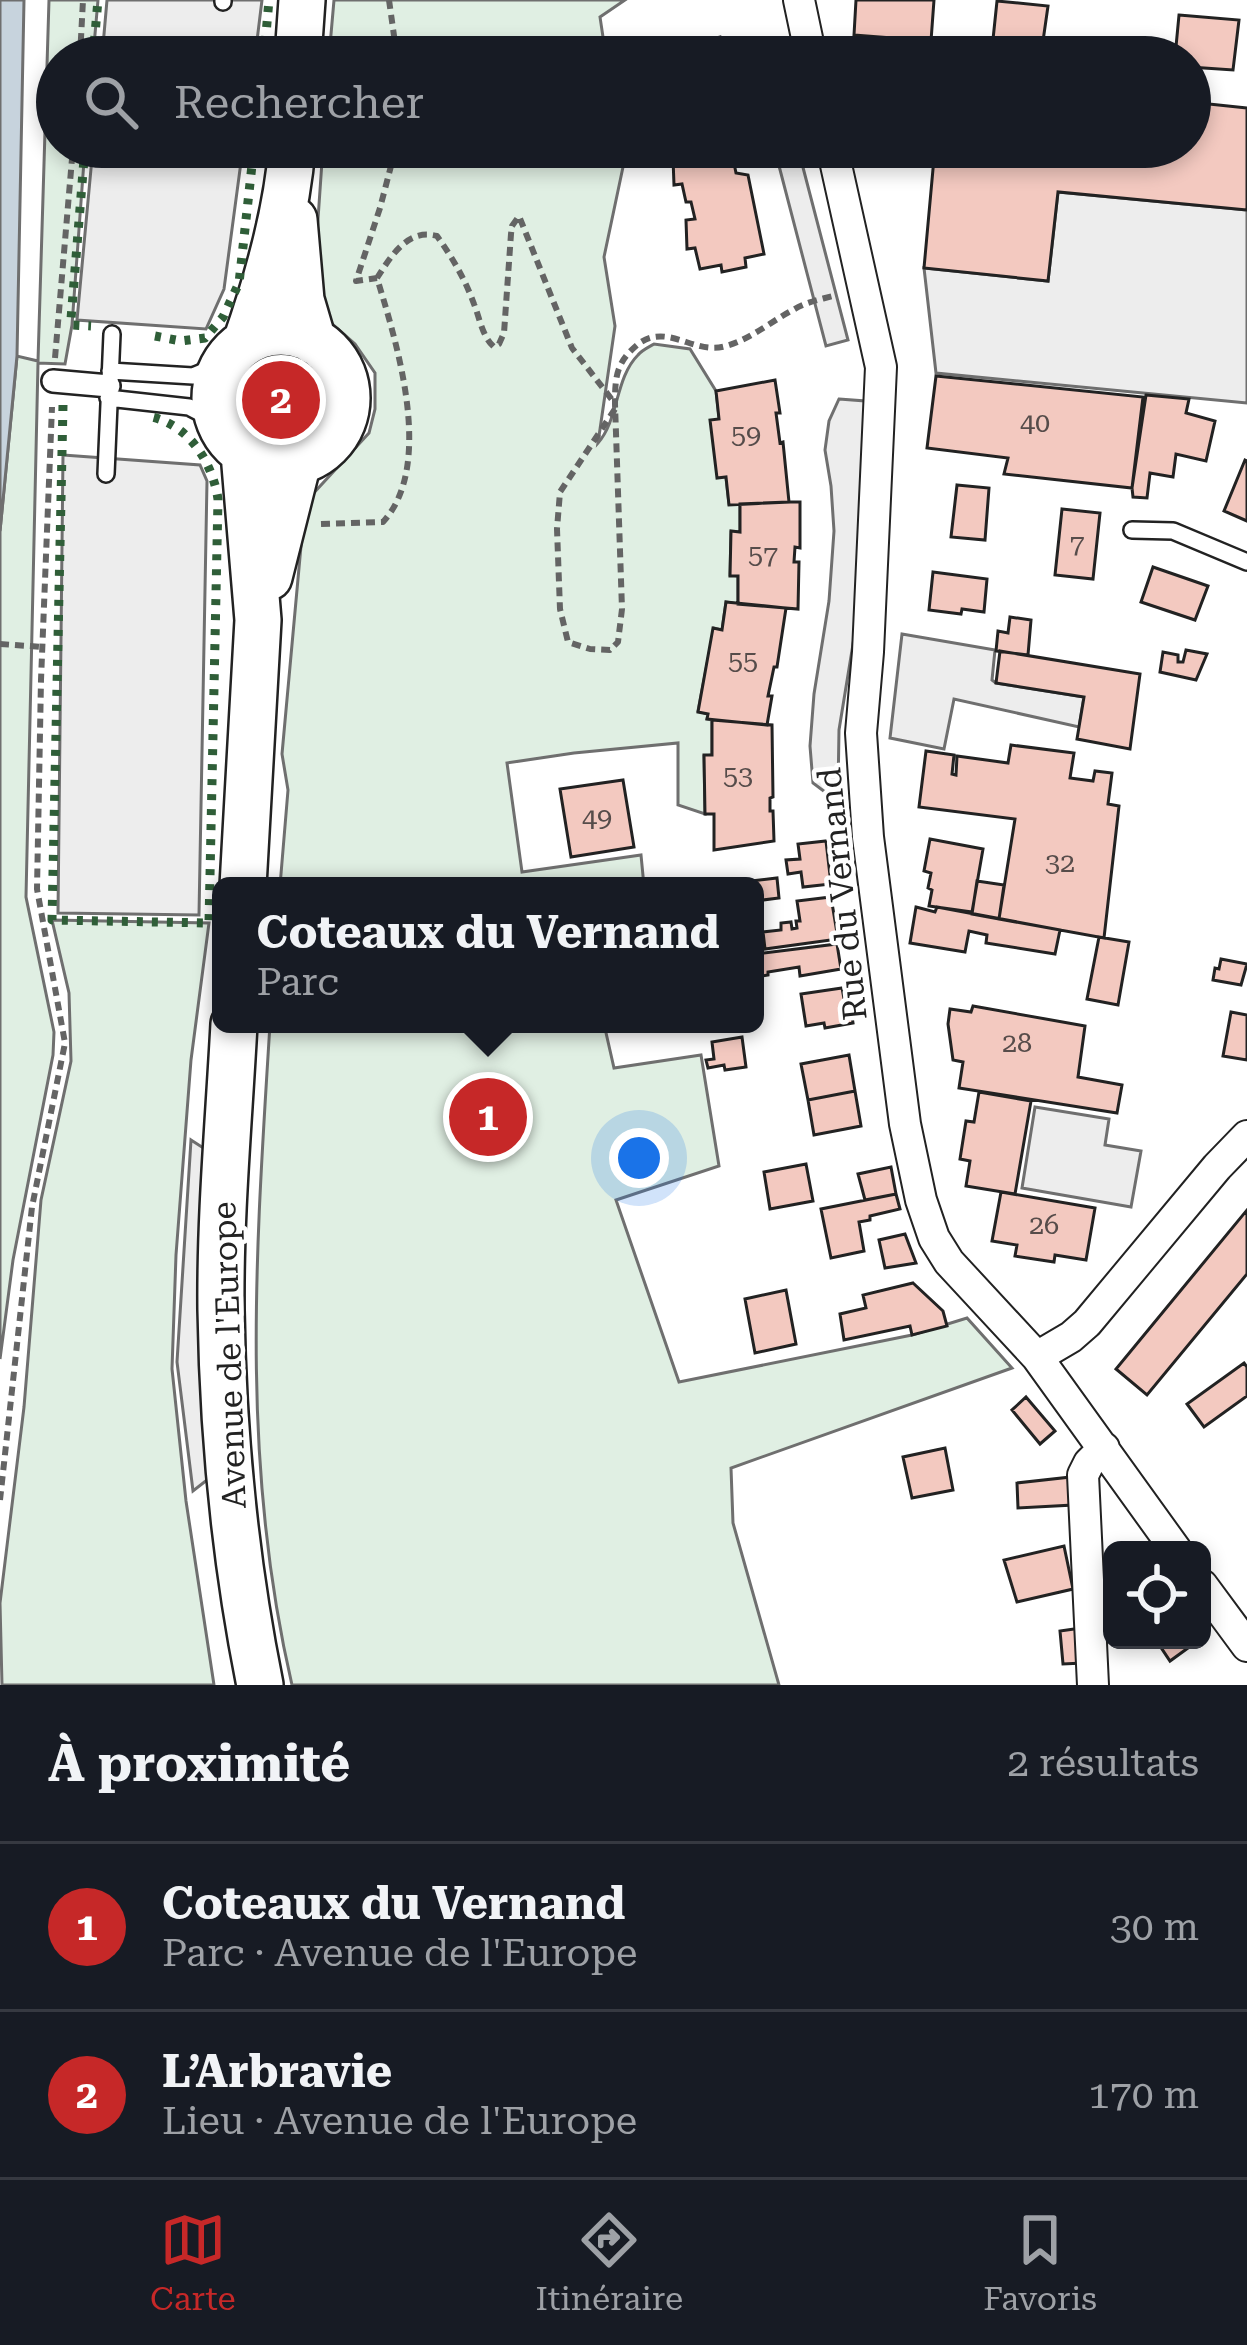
<!DOCTYPE html>
<html lang="fr">
<meta charset="utf-8">
<style>
:root{--surface:#171b24;--page:#20242c;--text:#f1f3f6;--muted:#9ea1a6;--line:#363941;--accent:#c62828}
body{margin:0;font-family:"Roboto Serif",serif;background:var(--page);color:var(--text)}
.controls{position:absolute;right:36px;bottom:36px;display:grid;overflow:hidden;border-radius:18px;box-shadow:0 6px 18px #0003}
.controls button{width:108px;height:108px;display:grid;place-items:center;padding:0;border:0;border-bottom:3px solid var(--line);background:var(--surface);color:var(--text);font:60px sans-serif}
.you{position:absolute;left:639px;top:1158px;width:42px;height:42px;margin:-30px;border:9px solid #fff;border-radius:50%;background:#1a73e8;box-shadow:0 0 0 18px #1a73e833}
.badge{display:grid;place-items:center;width:78px;height:78px;border-radius:50%;background:var(--accent);color:#fff;font-size:39px;font-weight:700}
.pin{position:absolute;translate:-50% -50%;border:6px solid #fff;box-shadow:0 3px 12px #0006}
.popup{position:absolute;left:212px;top:877px;width:552px;height:156px;box-sizing:border-box;display:grid;place-content:center;border-radius:18px;background:var(--surface);filter:drop-shadow(0 3px 9px #0005);font-size:39px;white-space:nowrap;color:var(--muted)}
.popup b{font-size:45px;color:var(--text)}
.popup::after{content:'';position:absolute;left:50%;top:100%;margin-left:-24px;border:24px solid transparent;border-top-color:var(--surface)}
.list{margin:0;padding:0;list-style:none}
h2{display:flex;justify-content:space-between;align-items:center;height:156px;margin:0;padding:0 48px;font-size:51px}
h2 small{font-size:39px;font-weight:400;color:var(--muted)}
.list li{display:grid;grid-template-columns:78px 1fr auto;gap:36px;align-items:center;box-sizing:border-box;height:168px;padding:0 48px;border-top:3px solid var(--line)}
.list b{display:block;font-size:45px;white-space:nowrap}
.list p{margin:0;font-size:39px;white-space:nowrap;color:var(--muted)}
.list em{font-size:39px;font-style:normal;color:var(--muted)}
.icon{flex:none;width:66px;height:66px;fill:none;stroke:currentColor;stroke-width:2;stroke-linecap:round;stroke-linejoin:round}
.map{position:relative;flex:none;width:1247px;height:1685px;overflow:hidden}
.search{position:absolute;background:var(--surface);box-shadow:0 6px 18px #0003;left:36px;right:36px;top:36px;height:132px;display:flex;align-items:center;gap:30px;box-sizing:border-box;padding:0 42px;border-radius:66px;color:var(--muted);font-size:45px}
.sheet{height:492px;background:var(--surface)}
nav{display:flex;justify-content:space-around;align-items:center;box-sizing:border-box;height:168px;border-top:3px solid var(--line);background:var(--surface);font-size:33px;color:var(--muted)}
nav a{display:grid;justify-items:center;gap:6px}
nav .on{color:var(--accent)}
.map>svg:first-child{display:block}
</style>
<div class="map">
<svg width="1247" height="1685" viewBox="0 0 1247 1685">
<rect width="100%" height="100%" fill="#fff"/>
<path fill="#e0efe3" stroke="#6f6f6f" stroke-width="3" d="M49,0h49l-5,57h-36v90h28l-13,178 -7,39 -27,-1 -12,534 28,135 -1,23 -40,205 -13,99v-828l17,-175 21,5z
M334,0h291l-25,17 6,40h-277z
M323,147h297l3,20 -19,90 11,69 -17,117c21,-24 17,-65 40,-88 4,-5 11,-8 16,-11l36,5 26,42 13,113h11v28h-9l-1,43 8,1v28l-12,-2 -4,28 -8,-2 -16,83 10,3 -1,5 5,1v35l-8,1 1,58 -27,-9v-62l-104,10 -67,10 15,109 119,-17 3,31h-364l8,-96 -6,-36 20,-219 9,-39 58,-63 6,-24v-36l-20,-29 -32,-28 -10,-25z
M52,920l157,3 -18,137 -15,195 -4,114 14,132 28,184h-212l-2,-82 24,-196 17,-207 30,-139 -2,-68z
M270,1024h334l10,44 87,-13 18,111 -103,34 63,182 233,-47 55,-17 45,50 -281,100 2,55 46,162h-487c-52,-224 -36,-435 -22,-661z"/>
<path fill="#ededed" stroke="#6f6f6f" stroke-width="3" d="M107,0h155l-7,57h-153z
M93,147h150l-19,142 -18,40 -129,-9z
M800,156l48,184 -22,6 -48,-184z
M1058,192l189,18v193l-311,-30 -12,-105 124,13z
M839,399l26,2 -11,237 -15,92 -1,62 -9,3 -16,-12 -3,-37 4,-52 15,-93 5,-70 -3,-45 -6,-36 4,-29z
M63,455l137,10 7,16 -8,434 -141,-2z
M902,634l93,16 -3,30 4,3 88,14 -5,30 -125,-28 -10,50 -54,-11z
M1035,1107l74,12 -4,26 36,6 -10,56 -109,-19z
M191,1140l14,9 -6,192 8,139 -14,11 -16,-129z"/>
<path fill="#c7d3dd" stroke="#6f6f6f" stroke-width="3" d="M0,0h24l-7,356 -17,175z"/>
<path fill="#f3c9c0" stroke="#222" stroke-width="3" d="M856,0h78l-3,41 -77,-6z
M997,1l51,5 -7,49 -49,-6z
M1179,15l60,5 -6,50 -43,-3v-10h-15z
M720,37l4,20h-62l-1,-6z
M1190,102l57,6v102l-189,-18 -10,89 -124,-13 11,-121h255z
M680,147h62l3,12 -11,2 1,7 1,5 12,2 16,79 -19,4 1,9 -24,5 -1,-7 -21,4 -5,-21 -8,1 -1,-29 9,-1 -4,-17h-5l-4,-18 -8,1 -1,-27 9,-3z
M936,376l207,21 -11,91 -128,-14 4,-16 -81,-10z
M775,380l5,33h-4l4,30 3,-1 6,60 -60,3 -3,-28 -9,1 -7,-58 9,-1 -3,-28z
M1146,395l43,4 -3,14 29,8 -9,40 -30,-7 -3,23 -23,-4 -3,25 -14,-1 -1,-9z
M1245,460l2,1v60l-23,-10z
M957,485l32,3 -4,52 -34,-3z
M789,502h11v46l-5,-1 -1,15h5l-1,47 -60,-5v-28h-8l1,-45 9,1v-28z
M1062,509l38,4 -7,66 -38,-4z
M1153,567l55,19 -13,34 -54,-18z
M933,572l54,7 -3,33 -22,-3 -1,5 -32,-4z
M726,602l60,6 -9,59h-3l-6,29h4l-5,29 -60,-6 1,-5 -10,-2 15,-84 9,2z
M1010,617l21,3 -3,35 -32,-4 2,-20 10,2z
M1186,650l21,4 -11,26 -36,-8 3,-20 15,3v7h5z
M1000,651l140,23 -10,75 -53,-10 7,-42 -88,-14z
M712,720l60,5 1,72 -3,1v13h3l1,30 -60,9v-36h-9l-1,-59h8z
M1011,745l63,8 -4,25 23,3 2,-10 17,2 -4,31 11,2 -15,132 -105,-19 16,-100 -96,-12 7,-56 28,4 -2,19 4,1 1,-19 51,7z
M623,780l11,67 -63,10 -11,-68z
M930,839l53,10 -11,63 -43,-6 3,-16 -4,-2 3,-15 -7,-2z
M826,841l5,43 -28,3 -2,-15 -13,2 -2,-14 14,-1 -2,-15z
M777,878l2,20 -24,3v-15h-12l-1,-4z
M977,881l27,4 -5,34 -27,-5z
M831,897l7,42 -73,10 -2,-17 18,-2v-7l10,-1 1,7 5,-1 -1,-7h4l-3,-20z
M916,907l19,5 2,-5 123,23 -5,24 -69,-11 1,-8 -18,-4 -4,21 -55,-9z
M1099,937l30,5 -11,63 -31,-6z
M837,944l4,25 -41,7 -1,-9 -31,5v3l-13,2v-23z
M1221,959l26,5 -6,21 -28,-5 2,-12 4,1z
M842,988l3,16 5,-1 3,20 -28,5 -1,-5 -18,3 -5,-32z
M973,1006l112,20 -7,51 44,8 -5,28 -158,-25 4,-26 -10,-2 -5,-36 2,-15 21,3z
M1231,1012l16,3v45l-24,-4z
M742,1037l4,30 -21,3 -1,-5 -16,3 -2,-8 8,-1 -2,-17z
M849,1055l6,36 -47,9 -7,-36z
M855,1091l6,35 -47,9 -6,-35z
M979,1092l52,9 -16,93 -49,-8 4,-25 -10,-2 6,-38 8,1z
M806,1164l7,37 -43,8 -6,-37z
M891,1167l5,27 -31,6 -7,-26z
M1001,1192l94,16 -9,52 -31,-5 -1,7 -39,-6 2,-11 -25,-4z
M896,1194l4,15 -30,7v4l-11,2 5,29 -33,7 -10,-49z
M1247,1210v64l-100,121 -31,-26z
M905,1234l11,29 -31,5 -6,-28z
M913,1283l30,28 4,15 -35,9 -2,-9 -66,14 -4,-26 26,-6 -3,-13z
M786,1290l10,54 -41,9 -10,-54z
M1244,1363l3,4v29l-43,31 -17,-23z
M1026,1397l29,34 -15,13 -28,-34z
M945,1448l8,42 -41,8 -9,-41z
M1071,1477l2,28 -55,3 -1,-25z
M1064,1546l9,43 -56,13 -13,-42z
M1081,1628l2,35 -20,1 -3,-33z
M1156,1640h43l-29,21z"/>
<g fill="none" stroke-linecap="round" stroke-linejoin="round">
<defs>
<path id="service" d="M223,2v-2
M110,371l83,5 31,-13
M108,398l81,9 31,16
M106,474l6,-140
M1132,530l41,1 74,31"/>
<path id="pedestrian" d="M53,381l56,5"/>
<path id="minor" d="M799,0l12,57
M832,147l49,220 -13,285 -7,81 7,104 37,287 16,76 13,38 15,24 88,95 139,193
M1037,1357l34,-20 16,-14 130,-156 30,-31
M1202,1585l45,61
M1093,1685l-10,-210 6,-12 15,-15"/>
<path id="primary" d="M298,57l4,-57
M294,220l7,80 12,41
M215 398a66 66 0 1 1 132 0a66 66 0 1 1-132 0Z
M246,342c22,-63 41,-129 46,-195
M269,577l29,-115
M243,886l15,-266 -14,-167
M234,1024c-5,95 -14,190 -13,286 2,126 14,251 39,375"/>
</defs>
<use href="#service" stroke="#222" stroke-width="20"/>
<use href="#pedestrian" stroke="#222" stroke-width="26"/>
<use href="#minor" stroke="#222" stroke-width="34"/>
<use href="#primary" stroke="#222" stroke-width="50"/>
<path stroke="#646464" stroke-width="6" stroke-dasharray="9 6" stroke-linecap="butt" d="M389,0l8,57
M80,57l3,-57
M377,278c14,-22 31,-50 60,-42 15,21 28,43 37,68 6,15 8,32 20,43l5,-3 5,-11 7,-99 1,-8 7,-10 53,132 41,53
M55,358l18,-211
M615,409l-55,83 -3,37 3,80 8,33 22,7 20,1 8,-8 4,-33 -7,-205c0,-27 1,-41 22,-59 30,-24 57,11 89,1 25,-7 44,-24 67,-36 13,-8 29,-11 44,-15
M321,524l62,-2c52,-57 14,-178 -6,-244l-21,3 24,-73 16,-61
M0,644l43,3
M0,1500l32,-293 33,-164 -28,-154 4,-209 11,-273"/>
<use href="#service" stroke="#fff" stroke-width="15"/>
<use href="#pedestrian" stroke="#fff" stroke-width="21"/>
<use href="#minor" stroke="#fff" stroke-width="30"/>
<use href="#primary" stroke="#fff" stroke-width="45"/>
<path stroke="#2f5e38" stroke-width="9" stroke-dasharray="6 9" stroke-linecap="butt" d="M93,57l5,-57
M264,57l5,-57
M85,147l-14,172 1,6 19,1
M155,336l26,5 24,-3 18,-21 16,-34 15,-136
M63,405l-11,515 157,3 9,-424c-6,-38 -30,-76 -71,-83"/>
</g>
<g text-anchor="middle" dominant-baseline="central" stroke-width="9" stroke-linejoin="round" paint-order="stroke">
<g font-size="27" fill="#564c4a">
<text x="1035" y="423">40</text>
<text x="746" y="435">59</text>
<text x="1077" y="544">7</text>
<text x="763" y="555">57</text>
<text x="743" y="661">55</text>
<text x="738" y="776">53</text>
<text x="597" y="818">49</text>
<text x="1060" y="863">32</text>
<text x="1017" y="1043">28</text>
<text x="1044" y="1225">26</text>
</g>
<g font-size="33" fill="#222" stroke="#fff">
<text transform="translate(842 894) rotate(-96)">Rue du Vernand</text>
<text transform="translate(229 1355) rotate(-92)">Avenue de l'Europe</text>
</g>
</g>
</svg>
<div class="controls">
<button><svg class="icon" aria-label="locate" viewBox="0 0 24 24"><circle cx="12" cy="12" r="6"/><path d="M12 2v4M12 18v4M2 12h4M18 12h4"/></svg></button>
</div>
<div class="you"></div>
<div class="pin badge" style="left:488px;top:1117px">1</div>
<div class="popup"><b>Coteaux du Vernand</b>Parc</div>
<div class="pin badge" style="left:281px;top:400px">2</div>
<div class="search"><svg class="icon" aria-label="search" viewBox="0 0 24 24"><circle cx="10" cy="10" r="6"/><path d="M15 15l6 6"/></svg>Rechercher</div>
</div>
<section class="sheet">
<h2>À proximité<small>2 résultats</small></h2>
<ul class="list">
<li><span class="badge">1</span><div><b>Coteaux du Vernand</b><p>Parc · Avenue de l'Europe</p></div><em>30 m</em></li>
<li><span class="badge">2</span><div><b>L’Arbravie</b><p>Lieu · Avenue de l'Europe</p></div><em>170 m</em></li>
</ul>
</section>
<nav>
<a class="on"><svg class="icon" aria-label="map" viewBox="0 0 24 24"><path d="M3 6l6-2 6 2 6-2v14l-6 2-6-2-6 2zM9 4v14M15 6v14"/></svg>Carte</a>
<a><svg class="icon" aria-label="directions" viewBox="0 0 24 24"><path d="M12 3l9 9-9 9-9-9zM9 14v-3h6M13 9l2 2-2 2"/></svg>Itinéraire</a>
<a><svg class="icon" aria-label="saved" viewBox="0 0 24 24"><path d="M7 4h10v16l-5-4-5 4z"/></svg>Favoris</a>
</nav>
